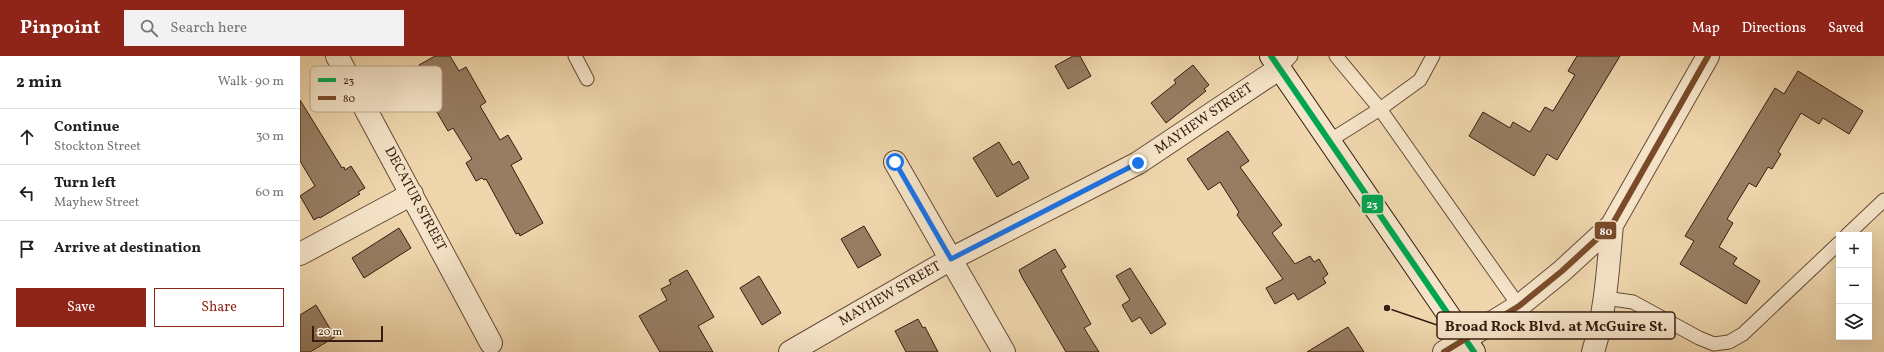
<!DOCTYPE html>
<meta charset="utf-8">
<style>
:root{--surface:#fff;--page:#f2f2f2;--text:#202124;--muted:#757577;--line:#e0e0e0;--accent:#8f2418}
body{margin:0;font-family:Vollkorn,serif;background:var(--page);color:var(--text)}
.controls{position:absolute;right:12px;bottom:12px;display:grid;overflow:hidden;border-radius:0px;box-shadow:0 4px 16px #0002}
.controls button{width:36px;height:36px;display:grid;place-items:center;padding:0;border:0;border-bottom:1px solid var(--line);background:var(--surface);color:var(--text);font:20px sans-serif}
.scale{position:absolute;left:12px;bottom:10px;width:71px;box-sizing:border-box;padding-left:4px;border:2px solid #371c11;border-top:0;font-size:11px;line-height:14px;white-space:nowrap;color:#371c11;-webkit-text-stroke:3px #f5e4c9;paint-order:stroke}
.stop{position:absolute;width:12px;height:12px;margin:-9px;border:3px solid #1a73e8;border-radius:50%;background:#fff}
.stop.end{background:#1a73e8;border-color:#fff;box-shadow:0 1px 4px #0008}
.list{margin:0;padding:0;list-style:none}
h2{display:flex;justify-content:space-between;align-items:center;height:52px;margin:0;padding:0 16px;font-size:17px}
h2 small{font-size:13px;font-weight:400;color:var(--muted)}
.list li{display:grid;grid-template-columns:26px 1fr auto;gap:12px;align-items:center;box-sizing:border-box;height:56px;padding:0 16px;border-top:1px solid var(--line)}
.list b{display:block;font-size:15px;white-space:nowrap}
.list p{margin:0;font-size:13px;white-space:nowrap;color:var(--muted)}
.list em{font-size:13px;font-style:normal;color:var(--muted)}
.actions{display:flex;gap:8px;padding:12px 16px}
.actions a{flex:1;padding:9px 0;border:1px solid var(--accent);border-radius:0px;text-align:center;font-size:14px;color:var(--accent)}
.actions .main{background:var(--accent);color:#fff}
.icon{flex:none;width:22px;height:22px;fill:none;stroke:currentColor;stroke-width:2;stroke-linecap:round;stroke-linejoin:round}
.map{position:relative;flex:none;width:1584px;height:296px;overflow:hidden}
header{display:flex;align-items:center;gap:24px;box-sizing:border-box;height:56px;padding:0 20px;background:var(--accent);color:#fff}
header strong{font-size:19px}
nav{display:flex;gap:22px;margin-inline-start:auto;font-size:14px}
.search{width:280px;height:36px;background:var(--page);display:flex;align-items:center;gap:10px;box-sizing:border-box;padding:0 14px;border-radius:0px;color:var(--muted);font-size:15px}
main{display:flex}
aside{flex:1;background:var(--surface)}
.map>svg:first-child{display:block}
</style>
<header>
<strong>Pinpoint</strong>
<div class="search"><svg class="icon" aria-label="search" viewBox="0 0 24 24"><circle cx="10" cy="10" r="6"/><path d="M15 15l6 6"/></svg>Search here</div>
<nav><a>Map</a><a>Directions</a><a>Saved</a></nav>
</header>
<main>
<aside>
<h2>2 min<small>Walk · 90 m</small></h2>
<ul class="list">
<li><svg class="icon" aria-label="ahead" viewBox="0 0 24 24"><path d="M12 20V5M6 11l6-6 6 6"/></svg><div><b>Continue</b><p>Stockton Street</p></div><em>30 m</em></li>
<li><svg class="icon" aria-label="left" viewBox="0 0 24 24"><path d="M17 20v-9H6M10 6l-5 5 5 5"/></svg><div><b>Turn left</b><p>Mayhew Street</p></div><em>60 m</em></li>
<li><svg class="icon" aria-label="arrive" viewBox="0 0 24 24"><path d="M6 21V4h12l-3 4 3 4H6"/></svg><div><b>Arrive at destination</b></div></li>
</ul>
<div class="actions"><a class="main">Save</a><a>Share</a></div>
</aside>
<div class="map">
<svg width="1584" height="296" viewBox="0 0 1584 296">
<rect width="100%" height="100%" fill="#efd6ac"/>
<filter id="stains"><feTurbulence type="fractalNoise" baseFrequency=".005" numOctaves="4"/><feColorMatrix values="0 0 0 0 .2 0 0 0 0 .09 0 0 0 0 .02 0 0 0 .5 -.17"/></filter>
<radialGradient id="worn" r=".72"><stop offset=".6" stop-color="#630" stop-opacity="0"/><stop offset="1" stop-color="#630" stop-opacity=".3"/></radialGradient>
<path fill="#977d62" stroke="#371c11" d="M135,0h15l9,15 7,-4 20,35 -6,4 20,34 8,-5 14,24 -11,6 32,58 -23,13 -1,-3 -3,1 -30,-55 -2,1 -2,-2 -6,3 -10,-18 6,-4 -19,-31 -5,3 -31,-53 8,-4 -6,-9z
M773,0h7l11,20 -23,13 -13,-23z
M1277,0h43l-63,104 -10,-6 -13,22 -65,-40 14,-24 27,16 3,-6 17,10 15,-25 8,4 22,-36 -7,-4z
M893,9l16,20 -5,4 2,2 -40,32 -15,-20 25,-20 -2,-3z
M1498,15l65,40 -14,23 -26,-16 -4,6 -18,-11 -23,39 3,2 -9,15 -4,-2 -12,20 -7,-4 -22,36 6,4 -14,24 18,11 -4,6 27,17 -14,23 -66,-40 14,-23 -9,-5 90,-148 9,6z
M0,44l42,68 2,-1 1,3 6,-4 14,22 -7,4 2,2 -40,24 -1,-1 -5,3 -14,-24 15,-10 -15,-25z
M928,75l21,30 -9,6 42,58 -10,8 23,31 15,-8 4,6 5,-3 9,15 -5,4 3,5 -28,17 -4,-7 -19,11 -9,-16 17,-9 -46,-64 2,-3 -19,-30 -12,8 -21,-31z
M699,86l14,23 6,-4 10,17 -32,19 -24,-39z
M564,170l17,29 -23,13 -17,-29z
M99,172l12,20 -47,30 -12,-20z
M755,193l11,18 -5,3 30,54 -7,4 15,24h-33l-44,-75 -3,-7z
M830,212l36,56 -15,10 -11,-17 -8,5 -10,-17 8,-5 -14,-24z
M387,214l27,47 -16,9 15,26h-53l-21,-36 28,-16 -6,-11 10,-5 -2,-4z
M459,220l22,37 -19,12 -22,-37z
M16,249l19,32 -25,15h-10v-37z
M618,263l5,9 2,-1 13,25h-32l-11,-21z
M1048,271l16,25h-57z"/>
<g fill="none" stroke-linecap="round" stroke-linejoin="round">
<defs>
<path id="lane" d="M275,0l12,23
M1133,0l-13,24 -40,29 139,197
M980,12l11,-12
M1029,85l51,-32 -44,-53
M1547,179l37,-35
M1305,242l28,4 66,36 15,6 15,-2 14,-8 96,-91"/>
<path id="street" d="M37,0l154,287
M595,106l109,190
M0,198l112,-60
M490,296l161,-93 187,-96 142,-95
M1144,296l75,-46 43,-35 50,-46 96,-169
M1293,296c13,-41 15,-84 19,-127"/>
<path id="secondary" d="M971,0l203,296"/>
</defs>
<use href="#lane" stroke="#654a38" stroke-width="15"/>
<use href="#street" stroke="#654a38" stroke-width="24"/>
<use href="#secondary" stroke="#371c11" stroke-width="24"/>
<use href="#lane" stroke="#f5e4c9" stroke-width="13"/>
<use href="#street" stroke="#f5e4c9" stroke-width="22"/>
<use href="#secondary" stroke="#f5e4c9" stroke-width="22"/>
<defs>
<path id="bus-1" d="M971,0l203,296"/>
<path id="bus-2" d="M1144,296l75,-46 43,-35 50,-46 96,-169"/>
</defs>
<use href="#bus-1" stroke="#f5e4c9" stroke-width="9"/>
<use href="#bus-2" stroke="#f5e4c9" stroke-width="9"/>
<use href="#bus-1" stroke="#00a651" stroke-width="6"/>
<use href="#bus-2" stroke="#7a4b2a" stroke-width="6"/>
</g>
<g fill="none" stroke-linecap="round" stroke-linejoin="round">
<path stroke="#1a73e8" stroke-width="5" d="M595,106l56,97 187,-96"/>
</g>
<g text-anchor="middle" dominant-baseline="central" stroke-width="3" stroke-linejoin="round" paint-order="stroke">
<g font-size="14" fill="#371c11" stroke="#f5e4c9">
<text transform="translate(904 63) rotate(-34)">MAYHEW STREET</text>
<text transform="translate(115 143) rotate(62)">DECATUR STREET</text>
<text transform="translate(590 238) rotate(-30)">MAYHEW STREET</text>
</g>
</g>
<rect x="10" y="10" width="132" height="46" rx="6" fill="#f5e4c9" stroke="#bca892" stroke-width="1"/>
<rect x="18" y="22" width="18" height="4" fill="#00a651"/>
<rect x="18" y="40" width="18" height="4" fill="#7a4b2a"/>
<g font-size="11" fill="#371c11">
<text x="43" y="28">23</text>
<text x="43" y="46">80</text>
</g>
<path fill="none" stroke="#371c11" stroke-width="1.5" d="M1087 252L1137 269"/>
<circle fill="#371c11" stroke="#f5e4c9" stroke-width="1.5" cx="1087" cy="252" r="4"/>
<rect fill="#f5e4c9" stroke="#371c11" stroke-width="1.5" x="1137" y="256" width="238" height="27" rx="4"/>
<g font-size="15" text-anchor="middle" font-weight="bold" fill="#371c11">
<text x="1256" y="275">Broad Rock Blvd. at McGuire St.</text>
</g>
<g stroke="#f5e4c9" stroke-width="1.5">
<rect x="1061" y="138" width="23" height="20" rx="4" fill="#00a651"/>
<rect x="1294" y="165" width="23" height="19" rx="4" fill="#7a4b2a"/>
</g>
<g font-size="11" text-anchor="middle" font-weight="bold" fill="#fff">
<text x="1072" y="152">23</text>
<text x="1306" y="179">80</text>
</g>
<rect width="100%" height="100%" filter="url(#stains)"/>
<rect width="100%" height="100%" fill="url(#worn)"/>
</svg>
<div class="controls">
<button>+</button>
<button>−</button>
<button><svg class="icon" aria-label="layers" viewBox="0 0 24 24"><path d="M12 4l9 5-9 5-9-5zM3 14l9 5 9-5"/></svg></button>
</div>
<div class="scale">20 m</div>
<div class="stop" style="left:595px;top:106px"></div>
<div class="stop end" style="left:838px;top:107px"></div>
</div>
</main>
